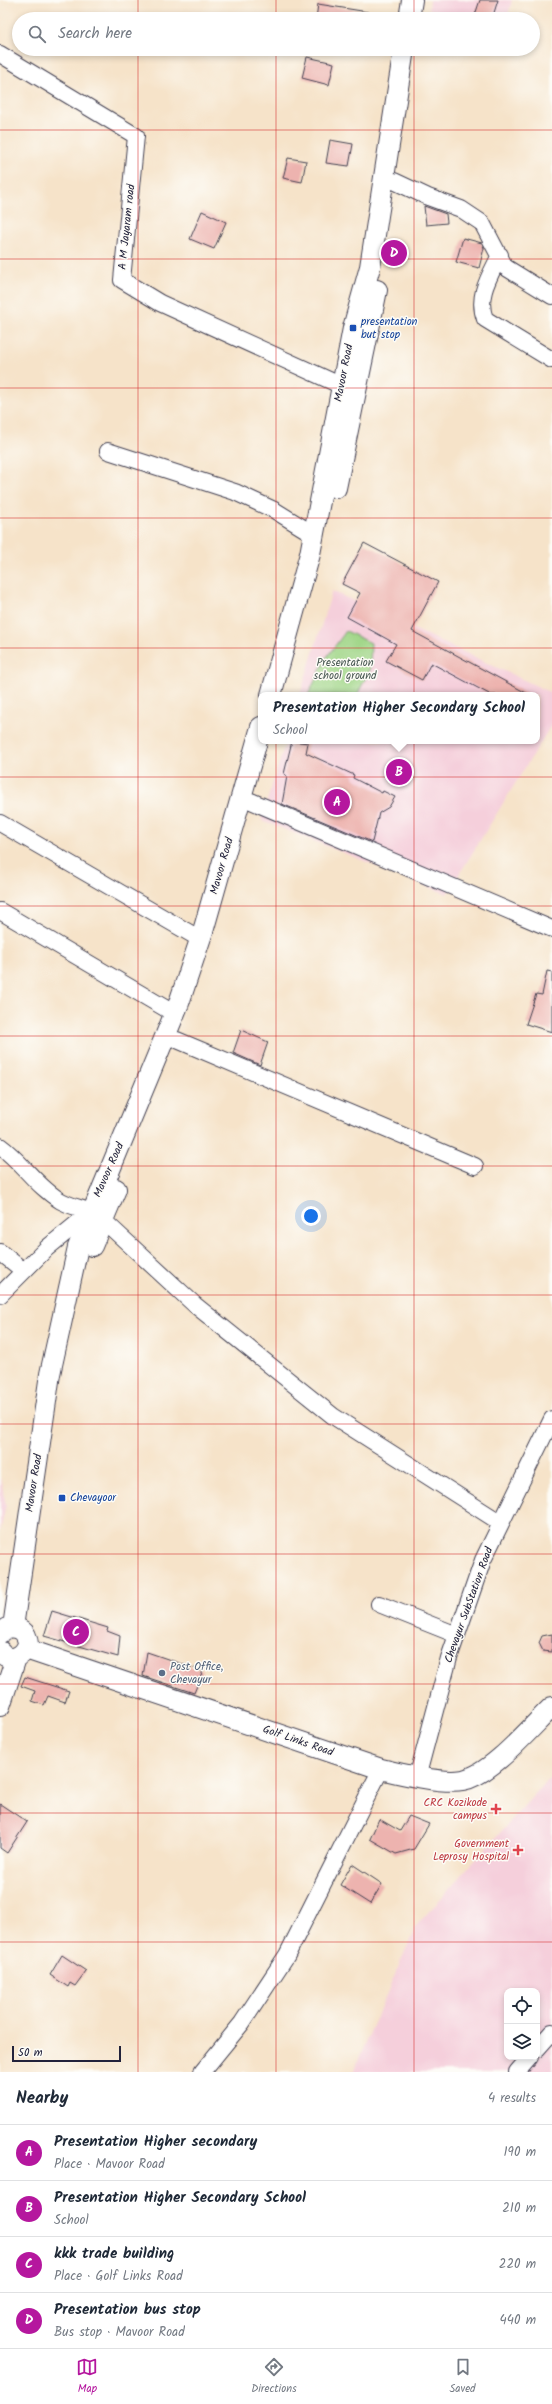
<!DOCTYPE html>
<meta charset="utf-8">
<style>
:root{--surface:#fff;--page:#f2f2f3;--text:#1f2937;--muted:#747a83;--line:#e0e1e3;--accent:#b5179e}
body{margin:0;font-family:Kalam,sans-serif;background:var(--page);color:var(--text)}
.controls{position:absolute;right:12px;bottom:12px;display:grid;overflow:hidden;border-radius:8px;box-shadow:0 2px 6px #0003}
.controls button{width:36px;height:36px;display:grid;place-items:center;padding:0;border:0;border-bottom:1px solid var(--line);background:var(--surface);color:var(--text);font:20px sans-serif}
.scale{position:absolute;left:12px;bottom:10px;width:109px;box-sizing:border-box;padding-left:4px;border:2px solid #22223b;border-top:0;font-size:11px;line-height:14px;white-space:nowrap;color:#22223b;-webkit-text-stroke:3px #fdfcf7;paint-order:stroke}
.you{position:absolute;left:311px;top:1216px;width:14px;height:14px;margin:-10px;border:3px solid #fff;border-radius:50%;background:#1a73e8;box-shadow:0 0 0 6px #1a73e833}
.badge{display:grid;place-items:center;width:26px;height:26px;border-radius:50%;background:var(--accent);color:#fff;font-size:13px;font-weight:700}
.pin{position:absolute;translate:-50% -50%;border:2px solid #fff;box-shadow:0 1px 4px #0006}
.popup{position:absolute;left:258px;top:692px;width:282px;height:52px;box-sizing:border-box;display:grid;place-content:center;border-radius:8px;background:var(--surface);filter:drop-shadow(0 1px 3px #0005);font-size:13px;white-space:nowrap;color:var(--muted)}
.popup b{font-size:15px;color:var(--text)}
.popup::after{content:'';position:absolute;left:50%;top:100%;margin-left:-8px;border:8px solid transparent;border-top-color:var(--surface)}
.list{margin:0;padding:0;list-style:none}
h2{display:flex;justify-content:space-between;align-items:center;height:52px;margin:0;padding:0 16px;font-size:17px}
h2 small{font-size:13px;font-weight:400;color:var(--muted)}
.list li{display:grid;grid-template-columns:26px 1fr auto;gap:12px;align-items:center;box-sizing:border-box;height:56px;padding:0 16px;border-top:1px solid var(--line)}
.list b{display:block;font-size:15px;white-space:nowrap}
.list p{margin:0;font-size:13px;white-space:nowrap;color:var(--muted)}
.list em{font-size:13px;font-style:normal;color:var(--muted)}
.icon{flex:none;width:22px;height:22px;fill:none;stroke:currentColor;stroke-width:2;stroke-linecap:round;stroke-linejoin:round}
.map{position:relative;flex:none;width:552px;height:2072px;overflow:hidden}
.search{position:absolute;background:var(--surface);box-shadow:0 2px 6px #0003;left:12px;right:12px;top:12px;height:44px;display:flex;align-items:center;gap:10px;box-sizing:border-box;padding:0 14px;border-radius:22px;color:var(--muted);font-size:15px}
.sheet{height:276px;background:var(--surface)}
nav{display:flex;justify-content:space-around;align-items:center;box-sizing:border-box;height:56px;border-top:1px solid var(--line);background:var(--surface);font-size:11px;color:var(--muted)}
nav a{display:grid;justify-items:center;gap:2px}
nav .on{color:var(--accent)}
.map>svg:first-child{display:block}
</style>
<div class="map">
<svg width="552" height="2072" viewBox="0 0 552 2072">
<rect width="100%" height="100%" fill="#fdfcf7"/>
<filter id="ink" filterUnits="userSpaceOnUse"><feTurbulence type="fractalNoise" baseFrequency=".025" numOctaves="2"/><feDisplacementMap in="SourceGraphic" scale="8" xChannelSelector="R" yChannelSelector="G"/><feConvolveMatrix kernelMatrix="1 2 1 2 8 2 1 2 1" color-interpolation-filters="sRGB"/></filter>
<filter id="wash" filterUnits="userSpaceOnUse"><feTurbulence type="fractalNoise" baseFrequency=".012" numOctaves="4" result="noise"/><feDisplacementMap in="SourceGraphic" scale="16" xChannelSelector="R" yChannelSelector="G"/><feGaussianBlur stdDeviation="0.9" result="paint"/><feColorMatrix in="noise" values="0 0 0 0 0 0 0 0 0 0 0 0 0 0 0 0 0 1.4 0 .05"/><feComposite in="paint" operator="in"/></filter>
<g filter="url(#wash)">
<rect width="100%" height="100%" fill="#f6e3c9"/>
<path fill="#f5cfdb" fill-rule="evenodd" d="M430,0h82l-5,19h-41l-37,-10z
M332,591l220,102v31l-105,170 -186,-74 25,-79h251v-46h-237z
M0,1477l6,28 -6,27z
M552,1775v297h-199l63,-146zM507,1991h30v66h-30z"/>
<path fill="#9fd586" stroke="#607c60" d="M346,631l25,12 -1,27 -13,25h-49l18,-37z"/>
<g id="blocks">
<path fill="#edb3af" d="M480,0h18l-6,19 -17,-4z
M318,4l50,8v7h-52z
M307,57l27,6 -5,22 -27,-7z
M330,140l23,4 -4,22 -23,-3z
M288,158l18,3 -4,21 -19,-4z
M424,206l22,8 1,9 -21,2z
M202,211l24,11 -12,27 -24,-10z
M463,238l19,5 2,5 -5,20 -23,-6z
M364,543l74,39 -26,49 118,64h-39l-60,-32 -9,17 -36,-19 10,-17 -49,-27 13,-24 -18,-9z
M292,741l16,2 -2,10 48,22 -1,3 29,15 1,-2 12,6 -6,10 -10,6 -7,29 -90,-38 5,-28 -3,-2z
M547,971l5,1v60l-26,-8 10,-30 6,1z
M241,1030l27,12 -8,23 -27,-12z
M52,1611l56,17 -1,3 13,5 -2,21 -74,-21z
M552,1634v18l-9,-1 -4,-8 3,-7z
M147,1652l56,19 -9,22 -51,-17z
M25,1677l44,14 -4,11 -17,-6 -4,9 -12,-4 3,-10 -14,-5z
M0,1804l27,18 -20,31 -7,-5z
M409,1816l20,8 -15,25 -18,5 -26,-15 9,-20 21,12z
M352,1864l30,20 -12,20 -30,-19z
M62,1955l24,16 -11,15 -5,-3 -2,4 -18,-12z"/>
</g>
</g>
<g filter="url(#ink)">
<use href="#blocks" fill-opacity="0" stroke="#423f50" stroke-width="1"/>
<g fill="none" stroke-linecap="round" stroke-linejoin="round">
<defs>
<path id="minor" d="M0,54l136,82 -14,144 38,23 182,83
M394,181l34,16 33,12 21,14 23,44 47,29
M500,255c-10,21 -24,41 -15,64l67,41
M108,451l127,41 39,18 39,24
M251,801l301,128
M0,823l200,116
M0,911l175,103
M177,1040l298,126
M0,1146c22,16 37,41 61,55 9,5 20,7 30,11l-44,36 -47,47
M103,1220l92,85 138,111 168,107
M0,1252l24,19
M379,1604l78,31
M417,1778l32,-120 34,-98 69,-141
M537,2049l15,-17
M202,2072l40,-49 45,-68 94,-186
M517,2072l13,-15"/>
<path id="major" d="M409,19l3,-19
M336,488l41,-198
M271,695l39,-141 43,-226 17,-61 34,-218
M92,1246l24,-57
M13,1627l37,-253 28,-127 101,-244 25,-75 57,-201
M0,1633l7,-5c12,-2 20,3 21,16 -4,13 -19,20 -28,7
M26,1649l355,120c20,5 61,15 82,11 28,-5 68,-53 89,-73
M0,1706l16,-48"/>
</defs>
<use href="#minor" stroke="#423f50" stroke-width="18"/>
<use href="#major" stroke="#423f50" stroke-width="22"/>
<use href="#minor" stroke="#fff" stroke-width="16"/>
<use href="#major" stroke="#fff" stroke-width="20"/>
</g>
</g>
<path fill="none" stroke="#d62828" stroke-width="1" stroke-opacity="0.55" d="M138,0v19M276,0v19M414,0v19M138,49v2023M276,49v2023M414,49v2023M0,130h552M0,259h552M0,388h552M0,518h552M0,648h552M0,777h552M0,906h552M0,1036h552M0,1166h552M0,1295h552M0,1424h552M0,1554h552M0,1684h552M0,1813h552M0,1942h552"/>
<g fill="#1a4fb4" stroke="#fdfcf7" stroke-width="1.5">
<rect x="349" y="324" width="8" height="8" rx="2"/>
<rect x="58" y="1494" width="8" height="8" rx="2"/>
</g>
<circle fill="#5c6f8a" stroke="#fdfcf7" stroke-width="1.5" cx="162" cy="1673" r="4"/>
<g fill="#e0444e" stroke="#fdfcf7" stroke-width="1.5">
<path d="M494 1803h4v4h4v4h-4v4h-4v-4h-4v-4h4z"/>
<path d="M516 1844h4v4h4v4h-4v4h-4v-4h-4v-4h4z"/>
</g>
<g text-anchor="middle" dominant-baseline="central" stroke-width="3" stroke-linejoin="round" paint-order="stroke">
<g font-size="11" fill="#22223b" stroke="#fdfcf7">
<text transform="translate(127 227) rotate(-84)">A M Jayaram road</text>
<text transform="translate(344 373) rotate(-79)">Mavoor Road</text>
<text transform="translate(222 866) rotate(-74)">Mavoor Road</text>
<text transform="translate(109 1170) rotate(-66)">Mavoor Road</text>
<text transform="translate(34 1483) rotate(-81)">Mavoor Road</text>
<text transform="translate(469 1605) rotate(-70)">Chevayur SubStation Road</text>
<text transform="translate(298 1741) rotate(19)">Golf Links Road</text>
</g>
<g font-size="11" fill="#164399" stroke="#fdfcf7" text-anchor="start">
<text x="361" y="322">presentation<tspan x="361" dy="13">but stop</tspan></text>
<text x="70" y="1498">Chevayoor</text>
</g>
<g font-size="11" fill="#485852" stroke="#fdfcf7">
<text x="345" y="663">Presentation<tspan x="345" dy="13">school ground</tspan></text>
</g>
<g font-size="11" fill="#4e5e75" stroke="#fdfcf7" text-anchor="start">
<text x="170" y="1667">Post Office,<tspan x="170" dy="13">Chevayur</tspan></text>
</g>
<g font-size="11" fill="#be3a42" stroke="#fdfcf7" text-anchor="end">
<text x="487" y="1803">CRC Kozikode<tspan x="487" dy="13">campus</tspan></text>
<text x="509" y="1844">Government<tspan x="509" dy="13">Leprosy Hospital</tspan></text>
</g>
</g>
</svg>
<div class="controls">
<button><svg class="icon" aria-label="locate" viewBox="0 0 24 24"><circle cx="12" cy="12" r="6"/><path d="M12 2v4M12 18v4M2 12h4M18 12h4"/></svg></button>
<button><svg class="icon" aria-label="layers" viewBox="0 0 24 24"><path d="M12 4l9 5-9 5-9-5zM3 14l9 5 9-5"/></svg></button>
</div>
<div class="scale">50 m</div>
<div class="you"></div>
<div class="pin badge" style="left:337px;top:802px">A</div>
<div class="pin badge" style="left:399px;top:772px">B</div>
<div class="popup"><b>Presentation Higher Secondary School</b>School</div>
<div class="pin badge" style="left:76px;top:1632px">C</div>
<div class="pin badge" style="left:394px;top:253px">D</div>
<div class="search"><svg class="icon" aria-label="search" viewBox="0 0 24 24"><circle cx="10" cy="10" r="6"/><path d="M15 15l6 6"/></svg>Search here</div>
</div>
<section class="sheet">
<h2>Nearby<small>4 results</small></h2>
<ul class="list">
<li><span class="badge">A</span><div><b>Presentation Higher secondary</b><p>Place · Mavoor Road</p></div><em>190 m</em></li>
<li><span class="badge">B</span><div><b>Presentation Higher Secondary School</b><p>School</p></div><em>210 m</em></li>
<li><span class="badge">C</span><div><b>kkk trade building</b><p>Place · Golf Links Road</p></div><em>220 m</em></li>
<li><span class="badge">D</span><div><b>Presentation bus stop</b><p>Bus stop · Mavoor Road</p></div><em>440 m</em></li>
</ul>
</section>
<nav>
<a class="on"><svg class="icon" aria-label="map" viewBox="0 0 24 24"><path d="M3 6l6-2 6 2 6-2v14l-6 2-6-2-6 2zM9 4v14M15 6v14"/></svg>Map</a>
<a><svg class="icon" aria-label="directions" viewBox="0 0 24 24"><path d="M12 3l9 9-9 9-9-9zM9 14v-3h6M13 9l2 2-2 2"/></svg>Directions</a>
<a><svg class="icon" aria-label="saved" viewBox="0 0 24 24"><path d="M7 4h10v16l-5-4-5 4z"/></svg>Saved</a>
</nav>
